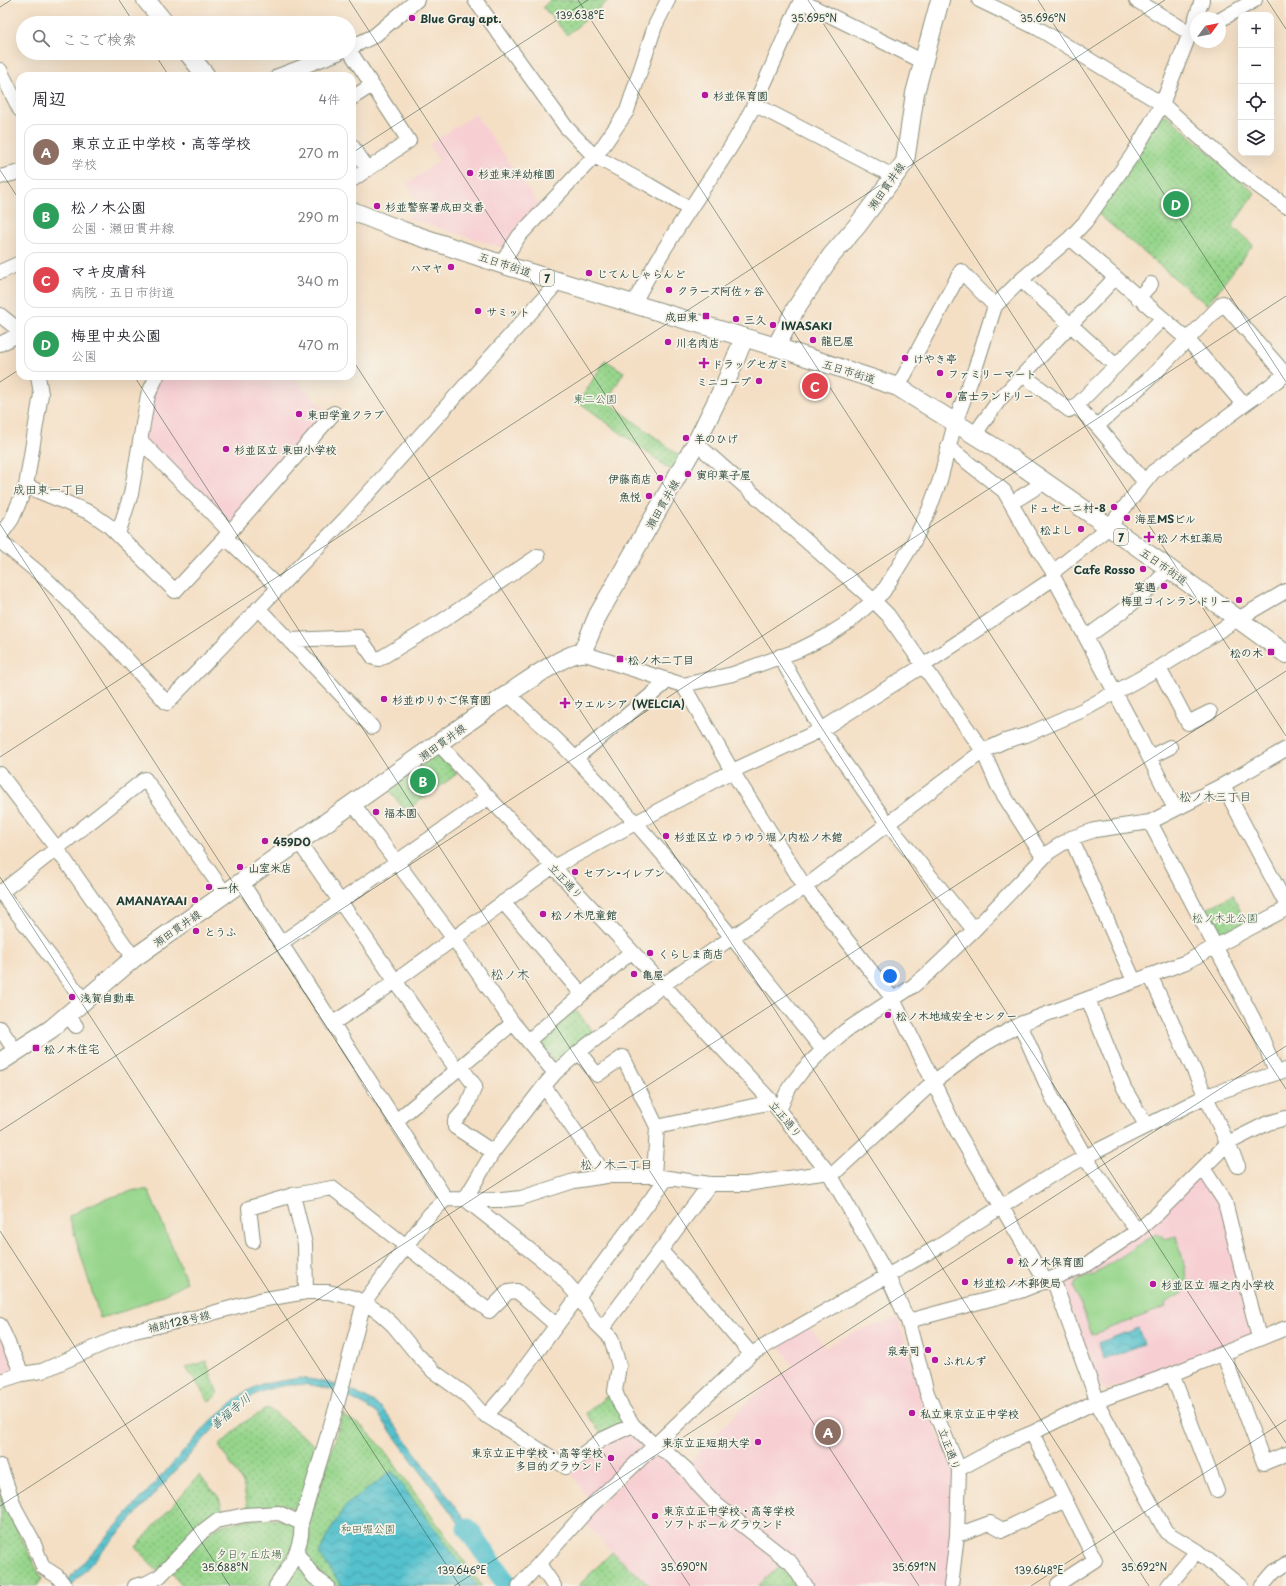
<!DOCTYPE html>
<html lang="ja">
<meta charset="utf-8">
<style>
:root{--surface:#fff;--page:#f2f2f3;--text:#2b2b33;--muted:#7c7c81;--line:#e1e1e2;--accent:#2563eb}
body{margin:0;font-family:"Playpen Sans","Klee One",sans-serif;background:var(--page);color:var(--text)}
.controls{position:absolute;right:12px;top:12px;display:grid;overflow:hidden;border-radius:8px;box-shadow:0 4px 16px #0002}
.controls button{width:36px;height:36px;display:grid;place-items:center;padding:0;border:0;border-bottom:1px solid var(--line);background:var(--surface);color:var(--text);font:20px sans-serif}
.compass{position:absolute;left:1190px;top:12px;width:36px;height:36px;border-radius:50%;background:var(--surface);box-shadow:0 4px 16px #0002;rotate:57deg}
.you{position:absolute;left:890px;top:976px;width:14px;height:14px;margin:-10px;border:3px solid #fff;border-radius:50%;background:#1a73e8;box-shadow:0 0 0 6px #1a73e833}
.badge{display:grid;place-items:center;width:26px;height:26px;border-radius:50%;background:var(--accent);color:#fff;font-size:13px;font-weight:700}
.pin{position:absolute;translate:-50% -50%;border:2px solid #fff;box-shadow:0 1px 4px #0006}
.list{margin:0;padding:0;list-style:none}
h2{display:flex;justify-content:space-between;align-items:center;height:52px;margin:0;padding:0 16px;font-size:17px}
h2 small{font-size:13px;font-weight:400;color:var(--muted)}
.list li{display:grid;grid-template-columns:26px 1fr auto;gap:12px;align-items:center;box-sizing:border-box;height:56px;margin:0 8px 8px;padding:0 8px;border:1px solid var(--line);border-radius:12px}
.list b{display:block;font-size:15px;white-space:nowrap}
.list p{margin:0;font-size:13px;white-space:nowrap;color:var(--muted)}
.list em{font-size:13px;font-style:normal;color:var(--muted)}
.icon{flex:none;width:22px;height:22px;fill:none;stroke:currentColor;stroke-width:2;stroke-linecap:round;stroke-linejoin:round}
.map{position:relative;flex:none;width:1286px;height:1586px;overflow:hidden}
.search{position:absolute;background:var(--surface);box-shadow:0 4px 16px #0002;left:16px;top:16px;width:340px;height:44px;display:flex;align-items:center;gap:10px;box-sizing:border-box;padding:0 14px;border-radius:22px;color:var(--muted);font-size:15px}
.panel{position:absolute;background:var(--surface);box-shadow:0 4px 16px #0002;left:16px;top:72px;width:340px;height:308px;border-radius:12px}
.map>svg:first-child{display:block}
</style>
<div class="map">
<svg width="1286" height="1586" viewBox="0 0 1286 1586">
<defs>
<pattern id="park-dots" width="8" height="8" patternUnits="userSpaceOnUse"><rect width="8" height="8" fill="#96d58b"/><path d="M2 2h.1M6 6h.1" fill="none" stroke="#7aae72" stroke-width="1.8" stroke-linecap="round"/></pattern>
<pattern id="water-waves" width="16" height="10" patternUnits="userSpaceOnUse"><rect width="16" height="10" fill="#54c1cd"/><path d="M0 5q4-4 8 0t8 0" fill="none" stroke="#459ea7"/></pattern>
</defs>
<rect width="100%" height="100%" fill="#f7f3e8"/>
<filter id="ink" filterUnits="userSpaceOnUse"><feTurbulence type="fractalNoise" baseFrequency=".025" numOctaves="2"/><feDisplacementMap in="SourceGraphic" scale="8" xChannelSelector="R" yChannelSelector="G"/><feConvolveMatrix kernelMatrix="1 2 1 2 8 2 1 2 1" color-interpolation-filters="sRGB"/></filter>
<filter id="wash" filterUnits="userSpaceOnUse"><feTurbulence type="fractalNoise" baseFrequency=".012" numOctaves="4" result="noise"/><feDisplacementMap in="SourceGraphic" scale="16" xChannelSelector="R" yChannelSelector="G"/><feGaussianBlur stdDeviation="0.9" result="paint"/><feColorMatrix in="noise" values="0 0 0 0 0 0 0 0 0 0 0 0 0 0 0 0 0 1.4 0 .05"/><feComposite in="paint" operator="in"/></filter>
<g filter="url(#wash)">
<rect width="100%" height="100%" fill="#f4dfc5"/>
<path fill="#f7cfd3" d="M475,114l67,95 -38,39 -97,-30 15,-11 -15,-23 32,-23 -10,-16z
M161,376h131l37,38 -100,110 -85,-85 8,-43z
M1200,1175l21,28 31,133 -146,54 -6,-4 -37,-96 4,-11z
M898,1318l25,82 32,70 -8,116h-137l-104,-98 -18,-25 62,-64 43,-32 -14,-23 30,-19 16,23 29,-16z
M0,1335l16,36 -16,5z
M633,1428l16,15 -57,57 -5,-3 -17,-26 4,-6z
M655,1451l130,110 -27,25h-108l-38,-34 -29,-31z"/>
<path fill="#96d58b" stroke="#5a8960" d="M135,1190h13l39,92c-28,17 -56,28 -87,36l-31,-102 30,-15z
M1157,1233l8,6 12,-3 12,49 -6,8 -18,10 1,4 -74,28 -18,-48 2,-6 17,-6z"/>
<path fill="url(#park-dots)" stroke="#5a8960" d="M550,0h59l-42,35 -24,-28z
M1161,115h6l88,78 -23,33 21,19 -46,60 -109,-91z
M605,360l19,12 -17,29 77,58 -8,15 -97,-72z
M439,753l18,21 -52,37 -17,-23z
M1233,895l13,29 -28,15 -14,-29z
M575,1009l23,29 -38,30 -22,-27z
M206,1361l12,33 -9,7 -23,-33z
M612,1392l12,27 -1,5 -21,10 -16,-21z
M268,1408l51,41 -18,61 -18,-5 -35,4 -5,-26 -24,-37 24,-23z
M343,1415l21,13 18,19 100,139h-145l-21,-16 -13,-17 7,-16 -3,-10z
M199,1475l19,21 7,20 -67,56 -22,-25z
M0,1487l11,31 31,61 -5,7h-37z
M250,1519l39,1 9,11 -5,19 -22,36h-90l-9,-14 33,-37 18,-10z
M612,1552l38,34h-72z
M296,1561l24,25h-41z
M785,1561l17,25h-44z"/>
<path fill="url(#water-waves)" stroke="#3a7f80" d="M1138,1328l6,16 -40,15 -6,-16z
M300,1378c34,4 53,11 82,30l105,141 -6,4 -104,-140c-16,-10 -33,-20 -52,-25 -23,-7 -56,-3 -76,10 -12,8 -23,19 -33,28l-145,160h-9l149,-165 34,-29 17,-8z
M392,1471l85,115h-135l-23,-32 7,-16 19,-32z"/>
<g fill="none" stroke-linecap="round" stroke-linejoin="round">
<path stroke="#54c1cd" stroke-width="21" d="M467,1528l41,58"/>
</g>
</g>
<g filter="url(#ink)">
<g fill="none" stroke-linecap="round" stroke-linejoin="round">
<defs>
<path id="minor" d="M475,0l91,127 28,29 55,29 39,23
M979,0l60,29 123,75 78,69 46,33
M1136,0l55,34 5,-2
M801,1l123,61
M1196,18l6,-18
M1220,20l35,-20
M349,48l25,-12 43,-36
M349,50l60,91 -57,39
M0,70l20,40
M278,76l60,-23
M352,98l20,-13
M754,104l141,73
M352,146l16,23
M0,177l20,-5
M1070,238l118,102 56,65
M501,264l18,-28 82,-87 26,-38 28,-85 13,-26
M0,272l20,-9
M1021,280l95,86
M1138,298l13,-14
M634,303c28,-55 63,-104 96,-155 29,-46 49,-99 71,-148
M0,315l20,16
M0,344l20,-10
M1023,375l46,35 7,-4
M898,387l63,-116 34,35
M1097,426l55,-50 71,-73 63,72
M974,435l26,-36 115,-121
M141,441l89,91
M696,443l178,158 14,14 95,136 15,35 45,71
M948,447l56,44 25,44 24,37
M1144,481l-47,-55 -21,-20 86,-87
M26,486l65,27 17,12 67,66 55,-59 104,-119
M1011,503l34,-21
M118,534l13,-40 17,-99 9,-19
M0,536l12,-17 14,-33 15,-92 -3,-18
M225,537l53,50
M0,541l45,37 66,64 56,61 179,-185 213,-237
M1054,578l85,159 36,72
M258,608l114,119
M1087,637c26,-20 62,-42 81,-69
M290,640l69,-3 15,21 5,1 63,-38 96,-65
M582,653l101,32 50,-11 66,-24 28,-14 22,-14 34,-30 29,-47 17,-35 11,-30 15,-57 20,-54 20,-63 26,-26 49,-42 16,-17 47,-67 29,-50 34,-86
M780,656l41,74 66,93 87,107
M1159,668l29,55 22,-11
M683,685l49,86 73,116 88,112 65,134 88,149
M508,694c23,22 47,43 68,65 89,91 166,192 247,291
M439,744l333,358 59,74 56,99 21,46 19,72 32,76 -2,66 -6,51
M576,758l93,-78
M1150,759l4,-4 16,-8
M0,774l57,75 77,109
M1223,785l63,119
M354,805l100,134 59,84 42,50
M1150,822l107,204 19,46
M1071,838l63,143
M299,842l158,228
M242,883l204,316
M0,891l84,110
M0,893l145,-114 81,116
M503,902l79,92
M281,943l207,-145
M1150,975l88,191
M1088,999l36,89 22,37
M68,1015l8,11
M333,1023l43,-28 172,-125 184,-99 89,-41 103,-65 130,-87 -1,-6 55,-44 45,-56 133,-98
M1020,1024l32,73 33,60 52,74
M0,1028l16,24
M528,1041l103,-89
M579,1052l18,23 26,-18 34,70 -3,49
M461,1067l14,19 -9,22 -11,13v6l38,25
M544,1086l62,90
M779,1110l10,-22 13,-17 21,-21 22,-19 68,-45 18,-15 43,-41 75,-78 22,-14 24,-8 55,-8 73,-37 63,-36
M396,1121l117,-98
M657,1127l115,-25
M1203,1168l22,34 34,136
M831,1176l101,-93 51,-38 37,-21 166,-62 100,-53
M293,1195l12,49 1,48
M465,1199l28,-47 51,-66 11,-13 24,-21 84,-67 142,-98 178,-136 22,-10 21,-6 57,-25 76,-42 79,-49 48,-28
M465,1199l90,71 23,26 18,27 15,15 8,28 -4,25 6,15 12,19 22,21 13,7 19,17 12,16 18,19 74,58 15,23
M253,1241l-4,-33 44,-13 39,-7 157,123 19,-19 9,-1 39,34
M661,1251l49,54 41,49
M1053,1279l47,129 66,124 31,19 43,35
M908,1321l112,-30 68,-27 49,-33 20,-17 71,-71 40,-20 18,-5
M0,1325l22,49
M602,1329l108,-145
M1223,1353l41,110 22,-9
M1172,1374l45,117
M0,1381l22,-7 20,-3 88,-39 68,-15 62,-17 46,-8h22l23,5 13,5 17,12 12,11 23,28 17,18 32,23 16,18 85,55 35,-27 32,-15
M486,1416l20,-23 161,-215
M1032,1433l63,127 -37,24 2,2
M0,1466l15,42 17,31 11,28 14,9 8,10
M959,1469l46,-25 27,-11 65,-32 75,-27 114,-46
M957,1535l33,-12 13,7 62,-30
M296,1552l18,25 13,9
M539,1564l15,22
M135,1586l12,-3 13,-7 43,-45 13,-10 29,-6 34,-2 22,10
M276,1586c13,-18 28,-41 25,-63l36,-118 27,-103 66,-88 16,-15 56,1 19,-2 53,-17 32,-5h48l56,8h37l82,-12
M519,1586l72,-80 160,-152 190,-109 109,-69 35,-19 121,-61 80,-26
M1168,1586l29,-35
M1262,1586l12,-14 12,-8"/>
<path id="major" d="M146,0l19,23
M188,53l18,23
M352,211l51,20 98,33 275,83 122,40 107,67 163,114 118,86
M776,347l20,-39 35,-52 26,-30 48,-64 10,-69 25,-93
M0,1062l51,-33 83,-71 374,-264c14,-9 59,-42 74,-41l16,-38 98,-172 30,-61 18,-44"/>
</defs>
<use href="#minor" stroke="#8a8e7c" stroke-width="16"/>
<use href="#major" stroke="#8a8e7c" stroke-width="20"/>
<use href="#minor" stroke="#fff" stroke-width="14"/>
<use href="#major" stroke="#fff" stroke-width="18"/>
</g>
</g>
<path fill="none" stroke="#1f3d34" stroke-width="1" stroke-opacity="0.45" d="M119,0l15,23M349,0l937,1443M578,0l708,1089M808,0l478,736M1038,0l248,382M1267,0l19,29M0,7l11,-7M154,53l15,23M352,153l236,-153M0,170l20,31M352,359l797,1227M134,376l785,1210M0,382l20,-13M0,524l690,1062M0,757l1165,-757M0,877l460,709M0,1131l1286,-835M0,1231l230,355M0,1506l1286,-835M0,1585l1,1M454,1586l832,-540M1031,1586l255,-166"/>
<g fill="#b5179e" stroke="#f7f3e8" stroke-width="1.5">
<circle cx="412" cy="18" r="4"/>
<circle cx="705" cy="95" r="4"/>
<circle cx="470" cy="173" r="4"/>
<circle cx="377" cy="206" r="4"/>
<circle cx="451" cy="267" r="4"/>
<circle cx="589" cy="273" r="4"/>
<circle cx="669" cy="290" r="4"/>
<circle cx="478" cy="311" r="4"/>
<rect x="702" y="312" width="8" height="8" rx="2"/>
<circle cx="736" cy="319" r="4"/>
<circle cx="773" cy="325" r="4"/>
<circle cx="813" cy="340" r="4"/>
<circle cx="668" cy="342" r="4"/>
<circle cx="905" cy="358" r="4"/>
<path d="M702 357h4v4h4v4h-4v4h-4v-4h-4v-4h4z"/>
<circle cx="940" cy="373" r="4"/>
<circle cx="759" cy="381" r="4"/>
<circle cx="949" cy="395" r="4"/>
<circle cx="299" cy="414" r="4"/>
<circle cx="686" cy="438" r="4"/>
<circle cx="226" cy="449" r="4"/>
<circle cx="688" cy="474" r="4"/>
<circle cx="660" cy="478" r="4"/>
<circle cx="649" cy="496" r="4"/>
<circle cx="1114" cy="507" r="4"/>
<circle cx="1127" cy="518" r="4"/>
<circle cx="1081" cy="529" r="4"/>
<path d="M1147 531h4v4h4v4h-4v4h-4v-4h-4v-4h4z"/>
<circle cx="1143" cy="569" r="4"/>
<circle cx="1164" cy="586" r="4"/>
<circle cx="1239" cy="600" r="4"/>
<rect x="1267" y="648" width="8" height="8" rx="2"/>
<rect x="616" y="655" width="8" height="8" rx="2"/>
<circle cx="384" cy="699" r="4"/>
<path d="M563 697h4v4h4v4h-4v4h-4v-4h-4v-4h4z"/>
<circle cx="376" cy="812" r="4"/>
<circle cx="666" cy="836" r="4"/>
<circle cx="265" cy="841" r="4"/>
<circle cx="240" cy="867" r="4"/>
<circle cx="575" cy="872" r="4"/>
<circle cx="209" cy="887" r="4"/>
<circle cx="195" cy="900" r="4"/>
<circle cx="543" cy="914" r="4"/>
<circle cx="196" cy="931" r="4"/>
<circle cx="650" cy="953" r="4"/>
<circle cx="634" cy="974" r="4"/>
<circle cx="72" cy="997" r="4"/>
<circle cx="888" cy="1015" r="4"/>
<rect x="32" y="1044" width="8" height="8" rx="2"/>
<circle cx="1010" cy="1261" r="4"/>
<circle cx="965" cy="1282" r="4"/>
<circle cx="1153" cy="1284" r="4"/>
<circle cx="928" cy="1350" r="4"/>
<circle cx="935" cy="1360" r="4"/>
<circle cx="912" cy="1413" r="4"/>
<circle cx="758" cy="1442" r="4"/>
<circle cx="611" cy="1458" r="4"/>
<circle cx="655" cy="1516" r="4"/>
</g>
<g text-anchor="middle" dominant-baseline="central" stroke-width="3.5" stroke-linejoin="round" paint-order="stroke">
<g fill="#f7f3e8" stroke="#60746a" stroke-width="1">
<rect x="540" y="270" width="14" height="16" rx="3"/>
<rect x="1114" y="529" width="14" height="16" rx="3"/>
</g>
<g font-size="10" font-weight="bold" fill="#1f3d34">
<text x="547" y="278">7</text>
<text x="1121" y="537">7</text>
</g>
<g font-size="11" font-weight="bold" fill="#1f3d34" stroke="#f7f3e8" text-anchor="start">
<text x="420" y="18">Blue Gray apt.</text>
<text x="713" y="95">杉並保育園</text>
<text x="478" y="173">杉並東洋幼稚園</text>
<text x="385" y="206">杉並警察署成田交番</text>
<text x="443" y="267" text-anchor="end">ハマヤ</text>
<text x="597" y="273">じてんしゃらんど</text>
<text x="677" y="290">クラーズ阿佐ヶ谷</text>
<text x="486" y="311">サミット</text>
<text x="698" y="316" text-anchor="end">成田東</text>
<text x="744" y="319">三久</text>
<text x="781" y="325">IWASAKI</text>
<text x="821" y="340">龍巳屋</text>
<text x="676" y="342">川名肉店</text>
<text x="913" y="358">けやき亭</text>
<text x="712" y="363">ドラッグセガミ</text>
<text x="948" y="373">ファミリーマート</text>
<text x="751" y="381" text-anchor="end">ミニコープ</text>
<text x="957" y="395">富士ランドリー</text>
<text x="307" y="414">東田学童クラブ</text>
<text x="694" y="438">羊のひげ</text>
<text x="234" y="449">杉並区立 東田小学校</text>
<text x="696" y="474">寅印菓子屋</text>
<text x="652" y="478" text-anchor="end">伊藤商店</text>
<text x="641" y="496" text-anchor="end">魚悦</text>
<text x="1106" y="507" text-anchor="end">ドュセーニ村-8</text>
<text x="1135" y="518">海星MSビル</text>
<text x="1073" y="529" text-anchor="end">松よし</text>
<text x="1157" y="537">松ノ木虹薬局</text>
<text x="1135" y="569" text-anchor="end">Cafe Rosso</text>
<text x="1156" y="586" text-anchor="end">宴遇</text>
<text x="1231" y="600" text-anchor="end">梅里コインランドリー</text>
<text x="1263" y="652" text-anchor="end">松の木</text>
<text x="628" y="659">松ノ木二丁目</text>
<text x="392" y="699">杉並ゆりかご保育園</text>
<text x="573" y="703">ウエルシア (WELCIA)</text>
<text x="384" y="812">福本園</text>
<text x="674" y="836">杉並区立 ゆうゆう堀ノ内松ノ木館</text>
<text x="273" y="841">459DO</text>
<text x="248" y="867">山室米店</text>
<text x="583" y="872">セブン-イレブン</text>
<text x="217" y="887">一休</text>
<text x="187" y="900" text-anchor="end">AMANAYAAI</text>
<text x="551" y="914">松ノ木児童館</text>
<text x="204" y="931">とうふ</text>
<text x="658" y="953">くらしま商店</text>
<text x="642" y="974">亀屋</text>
<text x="80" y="997">浅賀自動車</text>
<text x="896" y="1015">松ノ木地域安全センター</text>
<text x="44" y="1048">松ノ木住宅</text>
<text x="1018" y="1261">松ノ木保育園</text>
<text x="973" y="1282">杉並松ノ木郵便局</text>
<text x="1161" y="1284">杉並区立 堀之内小学校</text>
<text x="920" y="1350" text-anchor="end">泉寿司</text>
<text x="943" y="1360">ふれんず</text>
<text x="920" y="1413">私立東京立正中学校</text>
<text x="750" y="1442" text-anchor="end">東京立正短期大学</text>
<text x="603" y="1452" text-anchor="end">東京立正中学校・高等学校<tspan x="603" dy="13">多目的グラウンド</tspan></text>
<text x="663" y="1510">東京立正中学校・高等学校<tspan x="663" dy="13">ソフトボールグラウンド</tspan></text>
</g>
<g font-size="11" fill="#1f3d34" stroke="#f7f3e8">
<text transform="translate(886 186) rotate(-55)">瀬田貫井線</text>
<text transform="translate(505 264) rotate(18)">五日市街道</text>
<text transform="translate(849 371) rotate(17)">五日市街道</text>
<text transform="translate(662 504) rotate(-60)">瀬田貫井線</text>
<text transform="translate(1164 566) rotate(35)">五日市街道</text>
<text transform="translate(442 742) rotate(-36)">瀬田貫井線</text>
<text transform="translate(566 881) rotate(47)">立正通り</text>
<text transform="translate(177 928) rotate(-35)">瀬田貫井線</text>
<text transform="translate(786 1119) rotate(50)">立正通り</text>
<text transform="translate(179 1321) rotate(-13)">補助128号線</text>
<text transform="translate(950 1449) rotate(70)">立正通り</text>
</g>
<g font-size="11" fill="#375b45" stroke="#f7f3e8">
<text x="595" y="398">東二公園</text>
<text x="1225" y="917">松ノ木北公園</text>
<text x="368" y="1528">和田堀公園</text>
<text x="249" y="1553">夕日ヶ丘広場</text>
</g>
<g font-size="12" fill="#1f3d34" stroke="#f7f3e8">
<text x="49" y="489">成田東一丁目</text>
<text x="1215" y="796">松ノ木三丁目</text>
<text x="616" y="1164">松ノ木二丁目</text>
</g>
<g font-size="12" font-style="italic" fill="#2c5e5a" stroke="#f7f3e8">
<text transform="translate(230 1411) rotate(-40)">善福寺川</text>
</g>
<g font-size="13" fill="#1f3d34" stroke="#f7f3e8">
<text x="510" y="973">松ノ木</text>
</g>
</g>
<g font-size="10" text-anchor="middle" fill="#1f3d34" stroke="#f7f3e8" stroke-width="3.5" stroke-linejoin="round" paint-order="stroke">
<text x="580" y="19">139.638°E</text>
<text x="814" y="22">35.695°N</text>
<text x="1043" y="22">35.696°N</text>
<text x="225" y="1571">35.688°N</text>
<text x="684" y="1571">35.690°N</text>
<text x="914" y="1571">35.691°N</text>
<text x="1144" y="1571">35.692°N</text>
<text x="462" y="1574">139.646°E</text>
<text x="1039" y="1574">139.648°E</text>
</g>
</svg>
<div class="controls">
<button>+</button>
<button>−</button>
<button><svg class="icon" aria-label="locate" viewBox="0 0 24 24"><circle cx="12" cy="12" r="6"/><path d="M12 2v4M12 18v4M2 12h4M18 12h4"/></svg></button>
<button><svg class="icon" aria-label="layers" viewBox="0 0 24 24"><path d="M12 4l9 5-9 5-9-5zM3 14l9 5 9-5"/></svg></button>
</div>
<svg class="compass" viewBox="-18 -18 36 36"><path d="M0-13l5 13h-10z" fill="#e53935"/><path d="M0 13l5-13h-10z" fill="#7c7c81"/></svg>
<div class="you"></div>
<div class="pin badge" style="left:828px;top:1432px;background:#8d6e63">A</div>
<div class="pin badge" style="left:423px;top:781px;background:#2e9e5b">B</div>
<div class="pin badge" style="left:815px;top:386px;background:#e0444e">C</div>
<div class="pin badge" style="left:1176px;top:204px;background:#2e9e5b">D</div>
<div class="search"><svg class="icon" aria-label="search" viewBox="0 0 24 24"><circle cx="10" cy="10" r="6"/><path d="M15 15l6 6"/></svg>ここで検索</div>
<section class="panel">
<h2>周辺<small>4件</small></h2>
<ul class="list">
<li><span class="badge" style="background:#8d6e63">A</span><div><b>東京立正中学校・高等学校</b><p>学校</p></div><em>270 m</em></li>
<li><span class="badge" style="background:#2e9e5b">B</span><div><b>松ノ木公園</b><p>公園 · 瀬田貫井線</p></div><em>290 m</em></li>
<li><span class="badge" style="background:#e0444e">C</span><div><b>マキ皮膚科</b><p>病院 · 五日市街道</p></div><em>340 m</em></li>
<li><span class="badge" style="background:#2e9e5b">D</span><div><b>梅里中央公園</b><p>公園</p></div><em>470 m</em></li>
</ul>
</section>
</div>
